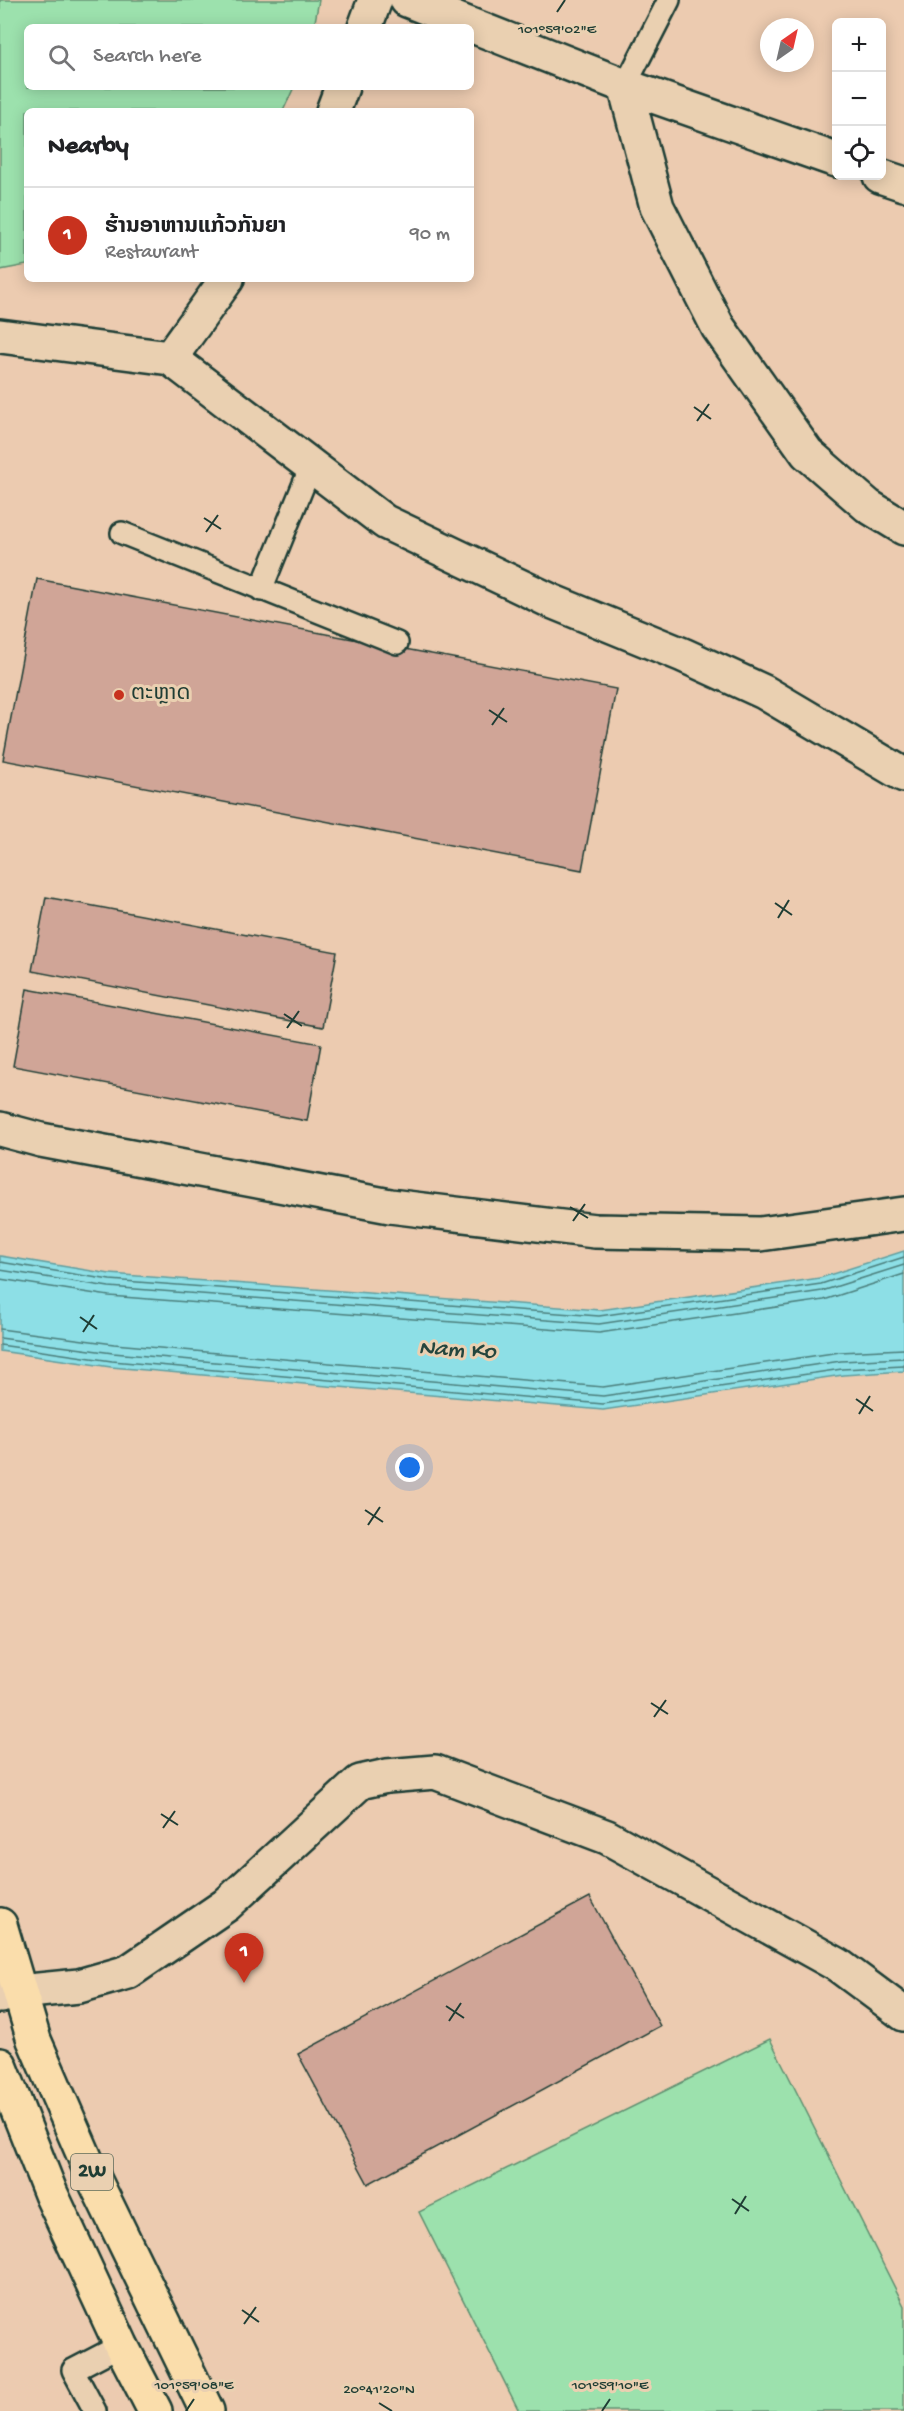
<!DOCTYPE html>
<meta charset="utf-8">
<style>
:root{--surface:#fff;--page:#f6f6f6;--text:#202124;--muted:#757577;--line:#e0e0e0;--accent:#c8321e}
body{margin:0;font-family:"Gochi Hand","Noto Sans Lao",sans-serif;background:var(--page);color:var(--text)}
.controls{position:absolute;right:18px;top:18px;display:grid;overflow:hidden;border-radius:9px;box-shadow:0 3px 15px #0003}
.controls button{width:54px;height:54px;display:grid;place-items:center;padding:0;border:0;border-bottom:2px solid var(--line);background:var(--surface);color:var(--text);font:30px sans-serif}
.compass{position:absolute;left:760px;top:18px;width:54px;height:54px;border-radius:50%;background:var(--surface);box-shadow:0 3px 15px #0003;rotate:34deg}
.you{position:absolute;left:410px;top:1468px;width:21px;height:21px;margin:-15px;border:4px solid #fff;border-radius:50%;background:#1a73e8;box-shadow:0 0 0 9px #1a73e833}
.badge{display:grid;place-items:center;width:39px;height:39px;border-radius:50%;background:var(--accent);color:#fff;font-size:20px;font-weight:700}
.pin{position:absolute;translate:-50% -50px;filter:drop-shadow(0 2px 3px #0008)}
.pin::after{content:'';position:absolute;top:32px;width:21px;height:18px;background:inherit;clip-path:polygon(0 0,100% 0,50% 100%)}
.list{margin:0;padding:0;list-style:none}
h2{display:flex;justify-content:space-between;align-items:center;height:78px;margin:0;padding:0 24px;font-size:26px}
h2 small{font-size:20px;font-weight:400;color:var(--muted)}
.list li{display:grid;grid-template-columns:39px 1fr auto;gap:18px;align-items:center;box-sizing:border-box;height:96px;padding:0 24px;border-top:2px solid var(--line)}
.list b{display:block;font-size:22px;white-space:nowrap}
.list p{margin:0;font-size:20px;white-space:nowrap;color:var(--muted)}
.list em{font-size:20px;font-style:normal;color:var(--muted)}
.icon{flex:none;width:33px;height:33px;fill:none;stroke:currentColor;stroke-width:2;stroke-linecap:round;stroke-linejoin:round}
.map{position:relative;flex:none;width:904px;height:2411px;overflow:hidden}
.search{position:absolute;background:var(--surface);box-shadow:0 3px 15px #0003;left:24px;top:24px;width:450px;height:66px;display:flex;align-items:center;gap:15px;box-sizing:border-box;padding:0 21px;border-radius:9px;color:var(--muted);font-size:22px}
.panel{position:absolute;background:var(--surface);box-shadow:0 3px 15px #0003;left:24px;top:108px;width:450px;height:174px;border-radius:9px}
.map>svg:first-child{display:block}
</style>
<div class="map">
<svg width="904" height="2411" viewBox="0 0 904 2411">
<rect width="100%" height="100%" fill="#eccbb0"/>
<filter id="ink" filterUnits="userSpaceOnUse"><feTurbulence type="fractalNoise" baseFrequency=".0167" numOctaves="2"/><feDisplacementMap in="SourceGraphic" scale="12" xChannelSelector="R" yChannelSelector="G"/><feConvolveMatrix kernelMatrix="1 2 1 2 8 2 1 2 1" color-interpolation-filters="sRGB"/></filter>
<g filter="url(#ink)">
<path fill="#9ce1ad" stroke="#5e8f70" stroke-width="1.5" d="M0,0h319l-5,27h-287v60h267l-11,24h-256v154l-27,5z
M770,2039l134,267v105h-385l-100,-199z"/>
<path fill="#8ddfe6" stroke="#619e9f" stroke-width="1.5" d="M904,1251v120l-61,4 -240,35 -492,-43 -111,-16v-95l110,18 490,36 220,-32z"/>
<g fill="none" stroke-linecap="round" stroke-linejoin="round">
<path stroke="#4b7e7b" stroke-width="1.5" d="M0,1262l110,18 489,36 222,-32 83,-27
M0,1270l109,17 490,37 223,-33 82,-26
M0,1279l109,17 490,37 225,-33 80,-26
M0,1329l114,15 489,43 237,-35 64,-3
M0,1338l113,15 490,43 238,-35 63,-3
M0,1345l112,16 491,43 239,-35 62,-3"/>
</g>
<path fill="#d0a597" stroke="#1f3d34" stroke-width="1.5" d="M37,579l579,110 -34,181 -579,-110z
M46,897l291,55 -14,75 -291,-56z
M27,989l294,55 -14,77 -294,-55z
M590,1897l70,129 -292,158 -70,-130z"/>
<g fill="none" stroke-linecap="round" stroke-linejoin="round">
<defs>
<path id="service" d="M625,86l44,-86
M122,533l275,110
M261,590l50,-124
M95,2411l-22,-41 48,-25"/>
<path id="minor" d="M407,0l218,86 211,74
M625,86l32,121 61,120 89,126 61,53 36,22
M880,176l24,8
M0,1129l41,11 349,66 205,25 165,3 144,-20
M0,1996l19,-4 60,-6 49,-14 98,-67 134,-123 27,-6 48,-4 172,65 231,128 66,49"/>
<path id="tertiary" d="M365,27l10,-27
M333,111l9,-24
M0,336l170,22 57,-79
M170,358l215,164 166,79 132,54 81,37 140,83"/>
<path id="trunk" d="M0,1925l34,115 61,141 112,230
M0,2065l51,129 70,151 34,66"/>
</defs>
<use href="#service" stroke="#1f3d34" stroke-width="26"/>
<use href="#minor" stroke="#1f3d34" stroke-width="38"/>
<use href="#tertiary" stroke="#1f3d34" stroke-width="38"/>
<use href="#trunk" stroke="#1f3d34" stroke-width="38"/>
<use href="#service" stroke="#ead0b1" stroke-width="21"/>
<use href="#minor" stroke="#ead0b1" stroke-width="33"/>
<use href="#tertiary" stroke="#ead0b1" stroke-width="33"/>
<use href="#trunk" stroke="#faddab" stroke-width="33"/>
</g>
</g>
<path fill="none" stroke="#1f3d34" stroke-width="2" d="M557,12l8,-12M694,407l17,12M697,421l12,-17M204,518l17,11M206,532l12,-17M489,710l18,12M492,725l12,-17M775,903l17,12M778,918l11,-18M284,1014l18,12M287,1028l12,-17M570,1207l18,11M573,1221l12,-17M80,1317l17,12M83,1332l11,-17M856,1399l17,12M859,1414l11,-18M365,1510l18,12M368,1525l12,-18M651,1703l17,11M654,1717l12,-17M161,1814l17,11M163,1828l12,-17M446,2006l18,12M449,2021l12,-18M732,2199l17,12M735,2214l11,-18M242,2310l17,12M244,2324l12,-17M379,2403l13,8M186,2411l8,-12M602,2411l8,-12"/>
<circle fill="#c8321e" stroke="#ead0b1" stroke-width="2" cx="119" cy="695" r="6"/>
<g text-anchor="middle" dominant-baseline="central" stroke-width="6" stroke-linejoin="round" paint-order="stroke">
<rect fill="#ead0b1" stroke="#5c695a" stroke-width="1.5" x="71" y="2154" width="42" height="36" rx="4.5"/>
<g font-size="21" font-weight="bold" fill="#1f3d34">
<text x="92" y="2172">2W</text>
</g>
<g font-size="22" fill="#1f3d34" stroke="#ead0b1" text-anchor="start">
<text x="131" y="695">ຕະຫຼາດ</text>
</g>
<g font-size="24" font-style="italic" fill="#24453d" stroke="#ead0b1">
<text transform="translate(457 1351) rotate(3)">Nam Ko</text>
</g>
</g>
<g font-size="15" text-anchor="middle" fill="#1f3d34" stroke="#ead0b1" stroke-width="6" stroke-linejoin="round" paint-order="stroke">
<text x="557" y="33">101°59'02"E</text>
<text x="194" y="2389">101°59'08"E</text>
<text x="610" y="2389">101°59'10"E</text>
<text x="379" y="2393">20°41'20"N</text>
</g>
</svg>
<div class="controls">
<button>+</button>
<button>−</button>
<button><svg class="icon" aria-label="locate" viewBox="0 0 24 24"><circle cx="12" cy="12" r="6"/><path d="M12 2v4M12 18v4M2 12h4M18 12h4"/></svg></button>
</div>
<svg class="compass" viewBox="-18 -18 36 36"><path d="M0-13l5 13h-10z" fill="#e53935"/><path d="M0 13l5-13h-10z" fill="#757577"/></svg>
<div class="you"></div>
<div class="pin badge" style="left:244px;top:1983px">1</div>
<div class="search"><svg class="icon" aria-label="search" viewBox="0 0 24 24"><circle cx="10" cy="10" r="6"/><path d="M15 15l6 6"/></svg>Search here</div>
<section class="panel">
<h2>Nearby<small></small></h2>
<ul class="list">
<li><span class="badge">1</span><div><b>ຮ້ານອາຫານແກ້ວກັນຍາ</b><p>Restaurant</p></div><em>90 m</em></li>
</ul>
</section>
</div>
